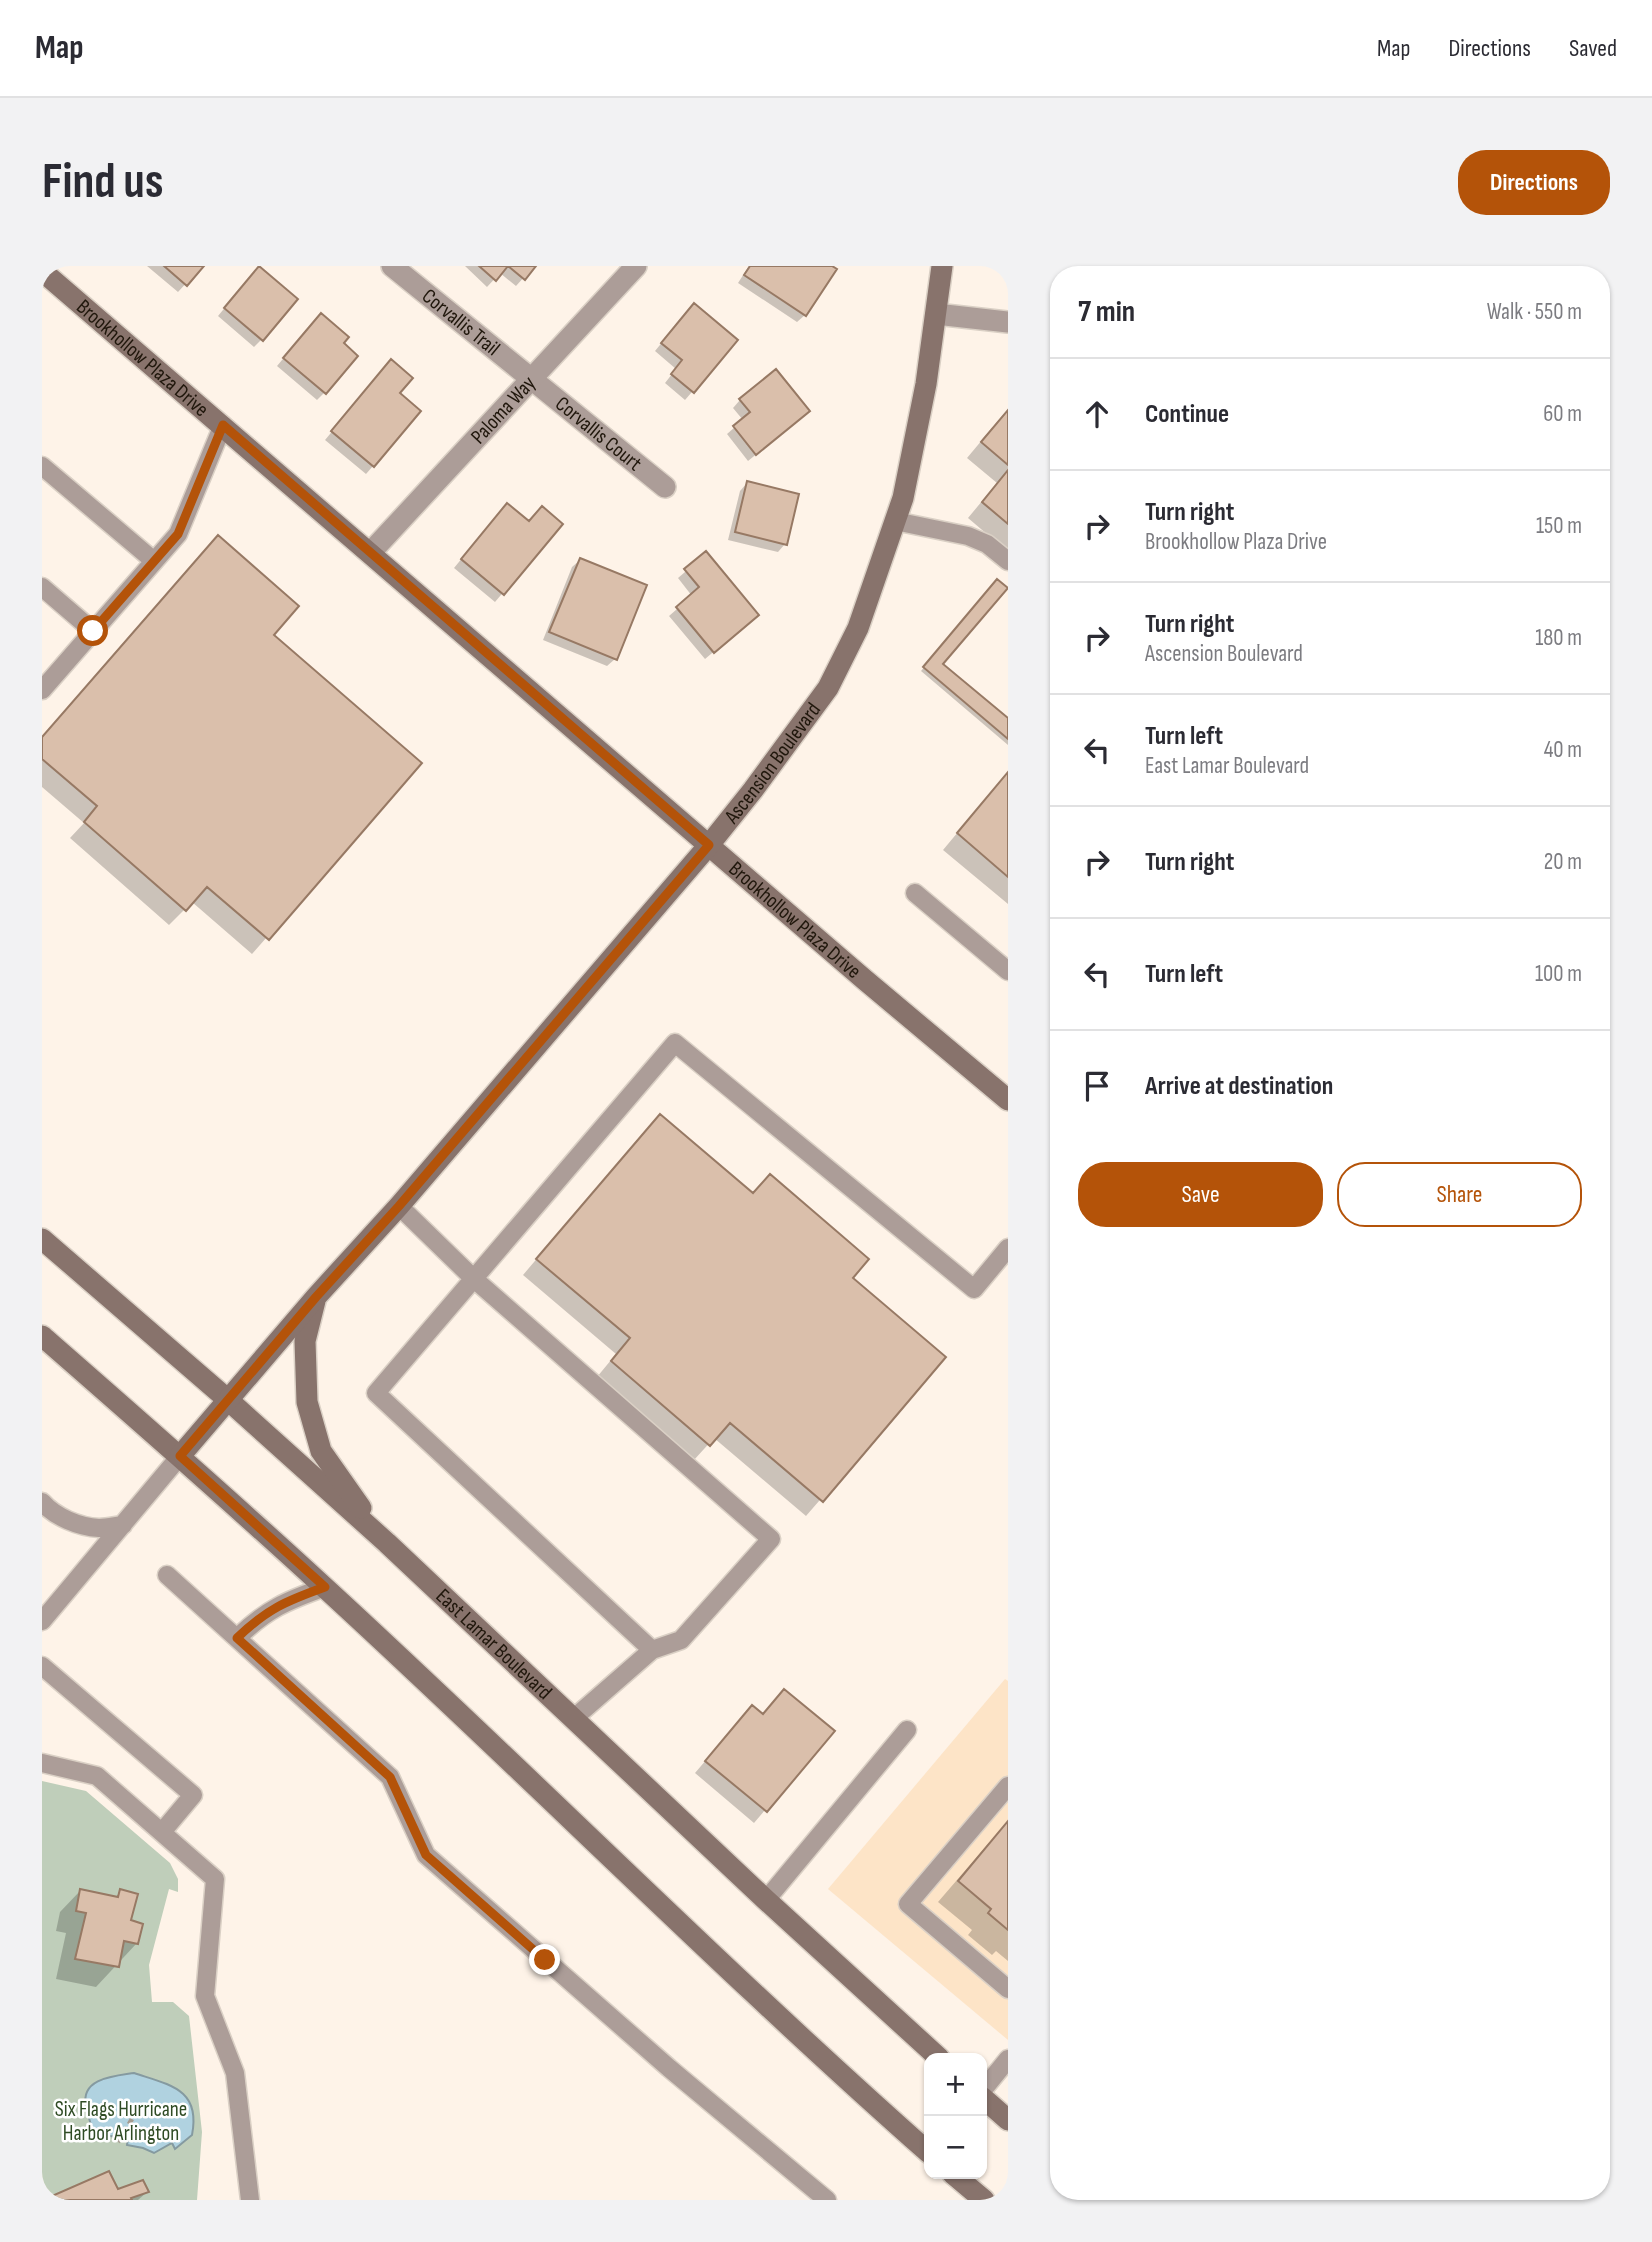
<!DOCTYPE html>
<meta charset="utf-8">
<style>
:root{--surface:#fff;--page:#f2f2f3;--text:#2b2b33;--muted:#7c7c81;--line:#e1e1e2;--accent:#b45309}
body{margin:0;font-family:"Sofia Sans Condensed",sans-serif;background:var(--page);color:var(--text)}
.controls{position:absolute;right:21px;bottom:21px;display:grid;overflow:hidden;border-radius:14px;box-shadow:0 2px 5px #0004}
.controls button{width:63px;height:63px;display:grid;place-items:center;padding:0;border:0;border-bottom:2px solid var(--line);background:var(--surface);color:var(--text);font:35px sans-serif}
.stop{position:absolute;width:21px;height:21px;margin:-16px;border:5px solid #b45309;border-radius:50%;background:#fff}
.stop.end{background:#b45309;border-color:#fff;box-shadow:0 2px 7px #0008}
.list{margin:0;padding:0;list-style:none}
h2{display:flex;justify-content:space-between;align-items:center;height:91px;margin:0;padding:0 28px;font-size:30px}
h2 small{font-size:23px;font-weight:400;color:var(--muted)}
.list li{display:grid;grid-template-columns:46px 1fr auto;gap:21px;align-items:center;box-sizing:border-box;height:112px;padding:0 28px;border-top:2px solid var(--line)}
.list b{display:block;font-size:26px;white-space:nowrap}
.list p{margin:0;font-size:23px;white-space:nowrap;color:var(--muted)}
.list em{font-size:23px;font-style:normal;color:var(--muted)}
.actions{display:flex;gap:14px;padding:21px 28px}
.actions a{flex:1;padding:16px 0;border:2px solid var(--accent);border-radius:28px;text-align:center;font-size:24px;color:var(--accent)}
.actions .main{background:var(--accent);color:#fff}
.icon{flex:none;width:38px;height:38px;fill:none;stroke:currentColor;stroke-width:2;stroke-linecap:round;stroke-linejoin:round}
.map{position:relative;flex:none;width:966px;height:1934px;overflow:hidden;border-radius:28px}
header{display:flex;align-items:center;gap:42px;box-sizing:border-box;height:98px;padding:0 35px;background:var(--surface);border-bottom:2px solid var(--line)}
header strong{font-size:33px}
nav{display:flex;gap:38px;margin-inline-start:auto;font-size:24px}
.intro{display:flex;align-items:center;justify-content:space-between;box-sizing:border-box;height:168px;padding:0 42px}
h1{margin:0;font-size:49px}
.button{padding:18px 32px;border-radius:28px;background:var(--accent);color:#fff;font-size:24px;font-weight:700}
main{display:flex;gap:42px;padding:0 42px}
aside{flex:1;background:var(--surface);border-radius:28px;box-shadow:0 2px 5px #0004}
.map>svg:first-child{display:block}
</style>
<header>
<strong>Map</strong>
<nav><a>Map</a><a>Directions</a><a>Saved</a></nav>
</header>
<div class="intro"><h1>Find us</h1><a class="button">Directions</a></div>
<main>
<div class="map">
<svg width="966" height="1934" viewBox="0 0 966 1934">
<rect width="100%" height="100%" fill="#fef3e8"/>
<path fill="#fde4c7" d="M963,1413l3,2v359l-180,-151z"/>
<path fill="#bfceba" d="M0,1515l44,10 84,72 8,16v13l-9,-3 -20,76 3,37h21l16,14 13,116 -5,68h-155z"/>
<path fill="#b0d2e0" stroke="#859aa0" stroke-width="2" d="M92,1807c36,12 67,16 58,62l-17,14 -3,-6 -18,10 -11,-5 -16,-3 1,-7 -27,-3 -4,5 -4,-1c0,-14 -5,-20 -7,-33 -6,-28 29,-30 48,-33z"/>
<path fill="#0003" d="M105,0h55l-24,26z
M423,0h69l-18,20 -16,-13 -13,14z
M707,0h79l-23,49 -8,7 -59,-39z
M209,10l11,63 -8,8 -36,-31z
M644,47l50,28 -51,59 -20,-17 11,-14 -21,-18z
M271,57l28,21 -16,48 -8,8 -40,-34z
M342,103l14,25 -25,72 -7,8 -41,-34z
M698,134l60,19 -52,42 -21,-27 16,-14 -10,-12z
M966,143v143l-40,-34 29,-35 -30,-25z
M705,217l38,61 -7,8 -50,-12 12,-49z
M457,247l29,10 33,1 -66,78 -41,-34z
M176,271l53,98 149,128 -168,191 -60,-52 -23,23 -99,-87 14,-15 -42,-36v-49z
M664,288l43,68 -44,37 -36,-43 23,-20 -14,-18z
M538,294l35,99 -8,7 -64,-26 29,-73z
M952,318l-53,80 67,57v24l-87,-74z
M966,506v132l-65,-54z
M603,865l107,63 192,163 -138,159 -92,-78 -20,22 -97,-83 19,-23 -93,-79z
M720,1449l70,16 -78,92 -59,-50 46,-54z
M966,1558v137l-12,-10 -4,4 -24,-20 4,-5 -34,-28 50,-58z
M38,1625l35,7 6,-7 16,52 -41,44 -40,-8 10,-46 -10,-2 4,-19z
M75,1925l30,1 -9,8h-90z"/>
<path fill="#dabfab" stroke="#977964" stroke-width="2" d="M122,0h40l-17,20z
M217,0l39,33 -35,42 -39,-33z
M437,0h57l-11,14 -17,-14 -12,15z
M708,0h82l5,3 -31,47 -62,-41z
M652,37l44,37 -44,53 -23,-19 11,-14 -21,-17z
M279,47l28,24 -5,6 14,13 -32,38 -43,-36z
M349,93l22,19 -13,15 21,18 -47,56 -43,-36z
M734,103l34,42 -54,44 -23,-29 17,-14 -11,-13z
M966,144v55l-27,-23z
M966,204v54l-26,-22z
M705,215l52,13 -12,51 -52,-13z
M465,237l22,18 13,-15 21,18 -59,71 -43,-36z
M176,269l81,71 -25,29 148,128 -153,177 -62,-53 -21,24 -102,-89 13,-16 -55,-47v-22z
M664,285l53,64 -45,38 -38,-46 23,-20 -15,-18z
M538,292l67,27 -30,75 -68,-28z
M955,313l11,9 -65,76 65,54v21l-85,-72z
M966,506v105l-51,-44z
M618,848l93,79 17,-19 99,85 -16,19 93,79 -123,145 -93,-79 -20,23 -99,-85 19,-23 -94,-79z
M742,1423l51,42 -68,81 -62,-51 47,-56 11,9z
M966,1555v109l-20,-17 3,-4 -33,-28z
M38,1623l38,8 2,-8 18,5 -7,26 12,4 -5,20 -14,-3 -5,26 -44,-8 11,-46 -10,-2z
M67,1905l9,18 25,-9 6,12 -18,6 1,2h-89z"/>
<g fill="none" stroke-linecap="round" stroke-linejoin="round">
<defs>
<path id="lane" d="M0,200l112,95
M853,255l73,15 19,8 21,17
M0,321l51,44
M0,424l136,-156 45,-109
M873,627l93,78
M357,940l74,72 298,261 -90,101 -29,10 -79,69
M0,1236c13,15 37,25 57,26 8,0 16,-2 24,-3
M125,1309l223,202 36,78 243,213 158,132
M0,1355l138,-165
M195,1372c30,-29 49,-37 88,-51
M610,1384l-276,-257 299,-350 299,246 34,-41
M0,1400l151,129 -31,37
M0,1497l55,13 118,103 -10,117 30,77 15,127
M966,1520l-100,118 100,85
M724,1634l141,-170
M940,1825l26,-32"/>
<g id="street">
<path id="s1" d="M350,0l273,221"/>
<path d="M894,48l72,8"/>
<path id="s2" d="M329,286l265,-286"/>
</g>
<g id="secondary">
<path id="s3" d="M0,5l823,709 143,120"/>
<path id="s4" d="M0,973l185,160 160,144 379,357 173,158"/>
<path d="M273,1035l-10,40 2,61 14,49 40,57"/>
<path d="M0,1070c95,83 189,165 281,250 204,187 399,384 606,567"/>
<path id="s5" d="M138,1190l136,-159 83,-91 310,-361 44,-55 75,-102 30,-60 45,-130 23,-114 16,-118"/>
<path d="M940,1831l26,23"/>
<path d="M911,1908l31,26"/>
</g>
</defs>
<use href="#lane" stroke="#dad0c5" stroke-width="21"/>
<use href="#street" stroke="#dad0c5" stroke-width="24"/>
<use href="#secondary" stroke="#dad0c5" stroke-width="24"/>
<path stroke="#a59b90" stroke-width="4.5" stroke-dasharray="7 3.5" stroke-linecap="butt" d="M76,1876l14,-23"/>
<use href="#lane" stroke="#ac9d98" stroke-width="18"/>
<use href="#street" stroke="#ac9d98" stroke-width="21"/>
<use href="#secondary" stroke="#88736c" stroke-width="21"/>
</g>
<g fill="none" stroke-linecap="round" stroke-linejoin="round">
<path stroke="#b45309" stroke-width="9" d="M51,365l85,-97 45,-109 486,420 -310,361 -83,91 -136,159 145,131c-39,14 -58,22 -88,51l153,139 36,78 119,105"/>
</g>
<g text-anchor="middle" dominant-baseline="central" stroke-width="5" stroke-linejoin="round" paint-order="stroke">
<g font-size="21" fill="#20170c" stroke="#fff">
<text stroke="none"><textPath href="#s1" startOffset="89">Corvallis Trail</textPath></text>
<text stroke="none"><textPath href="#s3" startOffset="133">Brookhollow Plaza Drive</textPath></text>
<text stroke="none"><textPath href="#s2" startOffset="194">Paloma Way</textPath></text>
<text stroke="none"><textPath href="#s1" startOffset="266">Corvallis Court</textPath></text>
<text stroke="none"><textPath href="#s5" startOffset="912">Ascension Boulevard</textPath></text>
<text stroke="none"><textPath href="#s3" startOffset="994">Brookhollow Plaza Drive</textPath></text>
<text stroke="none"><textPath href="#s4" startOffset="607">East Lamar Boulevard</textPath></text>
</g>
<g font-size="21" fill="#2f4b24" stroke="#fff">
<text x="79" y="1843">Six Flags Hurricane<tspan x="79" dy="24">Harbor Arlington</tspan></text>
</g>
</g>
</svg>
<div class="controls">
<button>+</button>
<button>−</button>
</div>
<div class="stop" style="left:51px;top:365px"></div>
<div class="stop end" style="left:503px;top:1694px"></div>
</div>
<aside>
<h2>7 min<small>Walk · 550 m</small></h2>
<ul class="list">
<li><svg class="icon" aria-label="ahead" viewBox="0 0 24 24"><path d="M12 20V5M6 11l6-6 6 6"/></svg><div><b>Continue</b></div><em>60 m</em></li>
<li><svg class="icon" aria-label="right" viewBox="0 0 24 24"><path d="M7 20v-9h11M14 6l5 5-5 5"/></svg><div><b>Turn right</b><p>Brookhollow Plaza Drive</p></div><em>150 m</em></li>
<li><svg class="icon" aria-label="right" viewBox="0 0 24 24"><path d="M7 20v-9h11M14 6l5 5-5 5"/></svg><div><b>Turn right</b><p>Ascension Boulevard</p></div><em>180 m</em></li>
<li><svg class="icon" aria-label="left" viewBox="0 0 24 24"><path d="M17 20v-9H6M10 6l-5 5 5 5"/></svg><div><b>Turn left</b><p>East Lamar Boulevard</p></div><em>40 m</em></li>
<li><svg class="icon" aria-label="right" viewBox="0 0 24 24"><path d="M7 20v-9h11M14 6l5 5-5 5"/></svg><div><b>Turn right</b></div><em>20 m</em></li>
<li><svg class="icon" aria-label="left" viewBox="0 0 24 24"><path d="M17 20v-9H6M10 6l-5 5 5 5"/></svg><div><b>Turn left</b></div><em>100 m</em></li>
<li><svg class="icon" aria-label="arrive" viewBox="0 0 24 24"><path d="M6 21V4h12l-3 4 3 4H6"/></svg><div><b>Arrive at destination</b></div></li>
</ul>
<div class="actions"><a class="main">Save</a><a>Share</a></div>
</aside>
</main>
